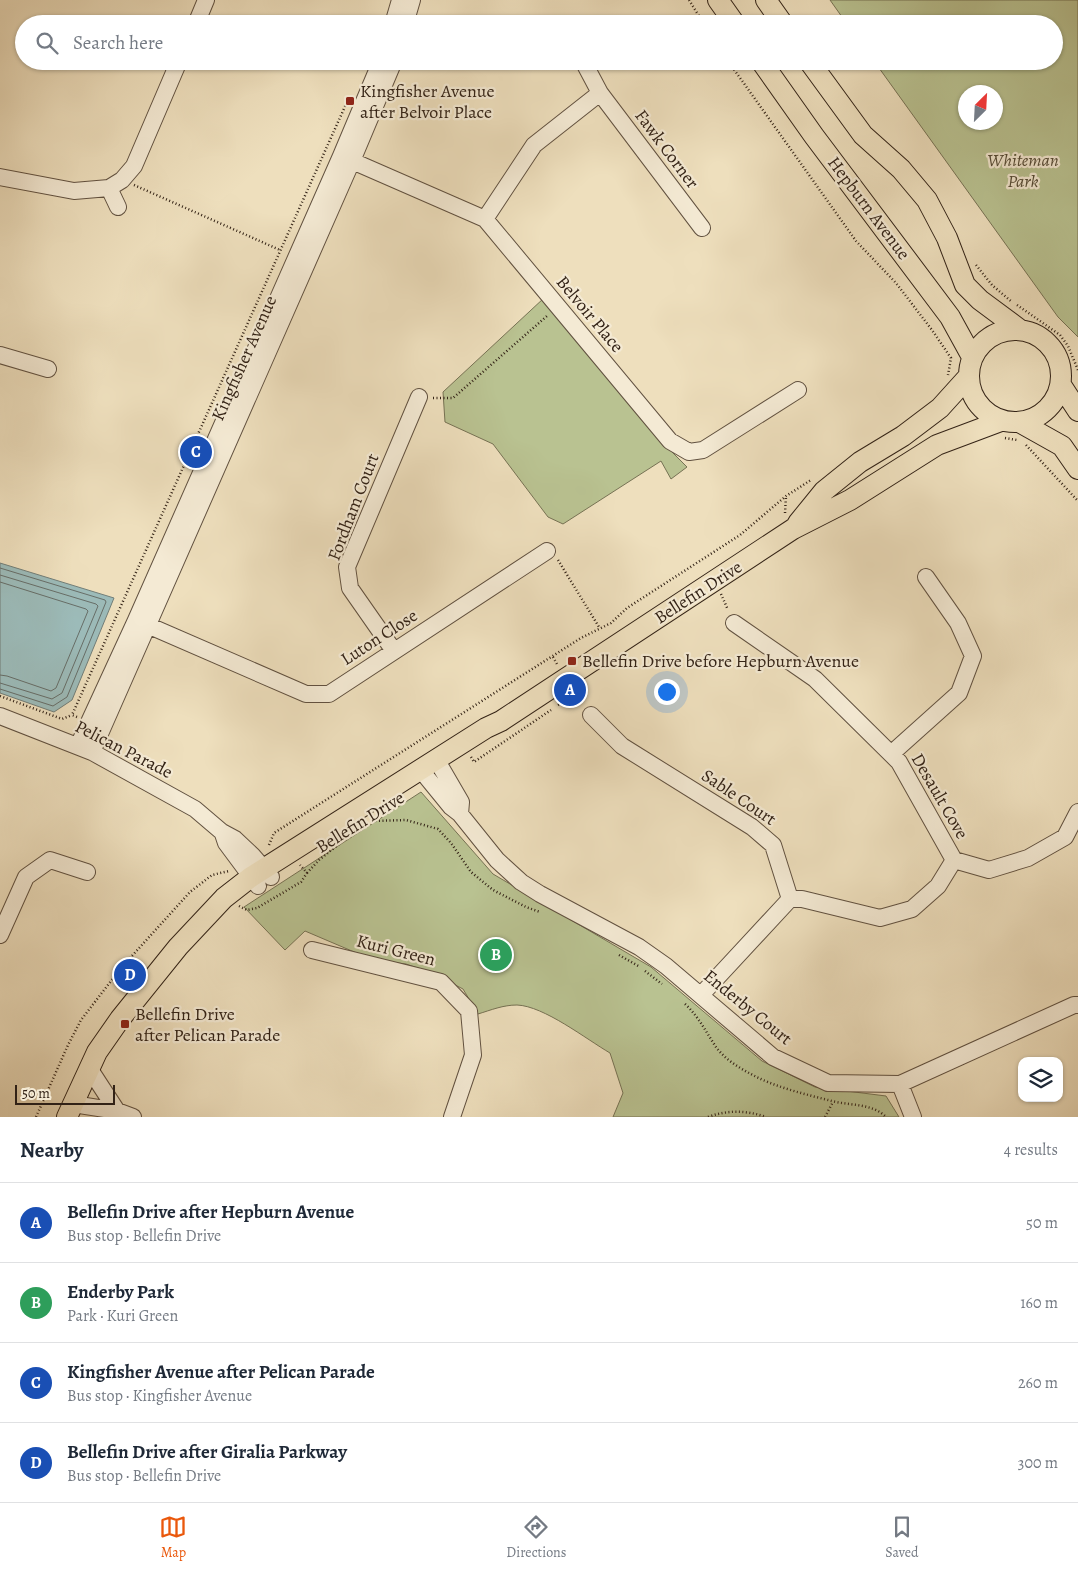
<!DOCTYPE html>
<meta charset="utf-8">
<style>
:root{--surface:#fff;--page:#f2f2f3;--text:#1f2937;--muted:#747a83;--line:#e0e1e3;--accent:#ea580c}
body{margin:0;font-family:Alegreya,serif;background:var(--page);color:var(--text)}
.controls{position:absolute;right:15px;bottom:15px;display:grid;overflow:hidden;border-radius:10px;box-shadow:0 1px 4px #0004}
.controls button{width:45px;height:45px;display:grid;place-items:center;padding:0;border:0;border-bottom:1px solid var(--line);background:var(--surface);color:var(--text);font:25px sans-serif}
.compass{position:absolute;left:958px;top:85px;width:45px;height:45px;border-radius:50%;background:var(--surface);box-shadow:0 1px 4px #0004;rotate:24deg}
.scale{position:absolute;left:15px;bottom:12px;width:100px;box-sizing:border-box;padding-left:5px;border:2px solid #322216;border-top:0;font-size:14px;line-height:18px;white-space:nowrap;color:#322216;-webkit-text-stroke:4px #f4ead4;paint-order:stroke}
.you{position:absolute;left:666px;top:691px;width:18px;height:18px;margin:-12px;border:4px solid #fff;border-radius:50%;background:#1a73e8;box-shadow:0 0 0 8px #1a73e833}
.badge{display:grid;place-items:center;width:32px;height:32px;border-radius:50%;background:var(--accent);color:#fff;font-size:16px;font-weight:700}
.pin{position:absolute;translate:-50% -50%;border:2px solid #fff;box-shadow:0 1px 5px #0006}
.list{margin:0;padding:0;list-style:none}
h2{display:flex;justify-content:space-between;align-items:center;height:65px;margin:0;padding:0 20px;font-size:21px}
h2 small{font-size:16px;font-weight:400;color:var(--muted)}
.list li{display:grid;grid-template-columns:32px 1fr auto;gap:15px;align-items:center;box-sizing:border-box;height:80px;padding:0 20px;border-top:1px solid var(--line)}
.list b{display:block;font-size:19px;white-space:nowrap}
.list p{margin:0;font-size:16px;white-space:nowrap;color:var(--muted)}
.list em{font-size:16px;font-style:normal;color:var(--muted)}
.icon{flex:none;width:28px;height:28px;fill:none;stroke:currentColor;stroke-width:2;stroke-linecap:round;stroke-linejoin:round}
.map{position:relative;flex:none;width:1078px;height:1117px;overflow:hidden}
.search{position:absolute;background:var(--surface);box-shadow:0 1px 4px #0004;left:15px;right:15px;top:15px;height:55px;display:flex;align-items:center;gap:12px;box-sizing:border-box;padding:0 18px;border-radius:28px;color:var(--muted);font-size:19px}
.sheet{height:385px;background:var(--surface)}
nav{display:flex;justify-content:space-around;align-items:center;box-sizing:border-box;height:70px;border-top:1px solid var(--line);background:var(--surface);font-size:14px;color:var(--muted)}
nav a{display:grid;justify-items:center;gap:2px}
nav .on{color:var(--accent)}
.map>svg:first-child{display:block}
</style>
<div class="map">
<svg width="1078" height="1117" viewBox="0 0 1078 1117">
<rect width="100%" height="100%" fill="#eedfbd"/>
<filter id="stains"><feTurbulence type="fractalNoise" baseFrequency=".004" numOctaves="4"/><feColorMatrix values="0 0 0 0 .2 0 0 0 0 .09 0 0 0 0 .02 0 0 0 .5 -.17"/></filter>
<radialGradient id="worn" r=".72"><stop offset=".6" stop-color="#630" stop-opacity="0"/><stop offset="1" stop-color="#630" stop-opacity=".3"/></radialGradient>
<path fill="#b9c291" stroke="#767254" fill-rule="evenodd" d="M830,0h248v337l-20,-20 -184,-256h180v-37h-207zM966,92h30v30h-30z
M544,298l123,149 20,20 -16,12 -10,-18 -98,63 -15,-7 -55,-73 -48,-22 -2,-30z
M421,792l72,82 158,93 111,94 53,26 71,9 13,21h-286l10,-24 -13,-40c-24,-14 -66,-47 -93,-48 -14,0 -26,5 -39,9l-15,-25 -31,-16 -26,-9 -33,-4 -68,-29 -20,19 -41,-43z"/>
<path fill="#9cbbb9" stroke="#727e78" d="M0,563l114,35 -42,102 -18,12 -54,-19z"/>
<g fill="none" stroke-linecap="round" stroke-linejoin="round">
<path stroke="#676e68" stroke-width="1" d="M0,568l105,32 1,2 -39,95 -14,9 -53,-17
M0,575l96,29 2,2 -36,87 -10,6 -52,-16
M0,582l86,27 2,2 -32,77 -5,3 -44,-15 -7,-1"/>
<defs>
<path id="minor" d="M196,24l10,-24
M393,24l7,-24
M405,24l7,-24
M583,61l17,32 102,135
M343,157l142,62 185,222 19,11 14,-2 95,-60
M0,177l74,14 35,-3 13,-8 12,-14 45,-105
M109,188l9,19
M485,219l49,-74 66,-52
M0,355l48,14
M138,621l168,73h23l218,-143
M734,623l81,56 84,83 55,98 -16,26 -26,23 -32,9 -78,-19h-12
M394,651l-44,-63 -3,-21 72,-170
M591,715l31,31 130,81 21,18 17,54 -89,96
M0,716l92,36 103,57 27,23 13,7 17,16 19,22
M78,746l58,-126 205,-464 40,-95
M92,752l260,-591 42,-100
M891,754l68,-61 14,-37 -15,-33 -32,-46
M436,759l25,43 -1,12
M420,769l31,38 9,7 37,46 24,22 19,12 99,53 27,19 107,91 55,26 72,1 174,-79h4
M223,834l3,9 32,43
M954,860l35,10 39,-12 37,-21 13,-25
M0,935l26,-58 24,-17 37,12
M312,950l129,32 28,29 4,44 -21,62
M89,1068l28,43
M900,1084l13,33
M73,1104l44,7 16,6"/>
<path id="major" d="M718,0l17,24
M766,0l17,24
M761,61l53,75 136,181 22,40
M809,61l54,74 38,34 26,31 20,38 18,47 15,15 39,29
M969 376a46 46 0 1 1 92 0a46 46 0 1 1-92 0Z
M1061,385l17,26
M1021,423l41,23 16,23
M798,523l26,-32 36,-29 43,-26 37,-28 28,-31
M67,1117l30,-65 23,-33 58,-72 46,-49 27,-21 235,-149 15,-7 292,-192 57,-29 87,-55 64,-24"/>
</defs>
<use href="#minor" stroke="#615140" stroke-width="18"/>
<use href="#major" stroke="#322216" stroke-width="22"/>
<path stroke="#322216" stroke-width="2.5" stroke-dasharray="1 2.5" stroke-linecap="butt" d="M689,0l15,24
M728,61l128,180 40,42 36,47 19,28 -3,17
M134,185l146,65
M976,265l16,20 20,17
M1017,305l43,30 8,11 10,24
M433,398h20l94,-82
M1005,438l12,2
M1026,445l52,56
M785,513l1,-17
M558,560l41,67
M721,594l7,16
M553,657l5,9
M0,696l62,23 10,-4
M558,705l20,-10
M77,717l-5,-2 275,-613
M471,757l3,5 77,-52
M372,821l34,-1 32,9 13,14 20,29 22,18 33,17 14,5
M269,845l5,-12 307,-195 30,-15 16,-15 113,-73 46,-39 25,-16
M307,873l12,-13 30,-24
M239,906l8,4 10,-2 44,-26 6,-9 -7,-8
M619,955l21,12
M645,971l17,13
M685,1004c13,12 20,26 29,40 8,13 22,22 35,29 25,14 55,21 83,28 19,5 40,2 54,16
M36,1117l32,-72 13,-25 40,-52 69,-76 22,-17 17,-4
M708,1117c19,-7 38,-7 58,0
M825,1117l8,-15"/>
<use href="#minor" stroke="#f4ead4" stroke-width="16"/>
<use href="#major" stroke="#eedfbd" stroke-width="20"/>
</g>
<g fill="#8f2418" stroke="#f4ead4" stroke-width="2">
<rect x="345" y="96" width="10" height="10" rx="2.5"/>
<rect x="567" y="656" width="10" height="10" rx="2.5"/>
<rect x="120" y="1019" width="10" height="10" rx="2.5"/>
</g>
<g text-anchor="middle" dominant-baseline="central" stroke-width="4.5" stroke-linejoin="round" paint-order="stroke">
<g font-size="18" fill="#322216" stroke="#f4ead4" text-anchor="start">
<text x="360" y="91">Kingfisher Avenue<tspan x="360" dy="21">after Belvoir Place</tspan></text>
<text x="582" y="661">Bellefin Drive before Hepburn Avenue</text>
<text x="135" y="1014">Bellefin Drive<tspan x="135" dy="21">after Pelican Parade</tspan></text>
</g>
<g font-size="18" fill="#322216" stroke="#f4ead4">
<text transform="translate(667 149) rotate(53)">Fawk Corner</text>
<text transform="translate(869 208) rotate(53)">Hepburn Avenue</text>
<text transform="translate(590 314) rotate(50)">Belvoir Place</text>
<text transform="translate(244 358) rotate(-66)">Kingfisher Avenue</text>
<text transform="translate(353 507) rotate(-69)">Fordham Court</text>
<text transform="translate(698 592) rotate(-33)">Bellefin Drive</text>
<text transform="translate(379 637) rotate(-33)">Luton Close</text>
<text transform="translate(124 749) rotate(27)">Pelican Parade</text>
<text transform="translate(940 796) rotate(60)">Desault Cove</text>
<text transform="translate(739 797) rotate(34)">Sable Court</text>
<text transform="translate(360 822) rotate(-32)">Bellefin Drive</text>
<text transform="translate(396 950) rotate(14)">Kuri Green</text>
<text transform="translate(748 1007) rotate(39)">Enderby Court</text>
</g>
<g font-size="18" font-style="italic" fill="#544a35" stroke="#f4ead4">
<text x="1023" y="160">Whiteman<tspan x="1023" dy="21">Park</tspan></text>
</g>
</g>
<rect width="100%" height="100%" filter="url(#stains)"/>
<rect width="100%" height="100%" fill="url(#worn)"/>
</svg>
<div class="controls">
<button><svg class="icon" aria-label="layers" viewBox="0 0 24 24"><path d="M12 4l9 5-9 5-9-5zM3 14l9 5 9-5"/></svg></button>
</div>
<svg class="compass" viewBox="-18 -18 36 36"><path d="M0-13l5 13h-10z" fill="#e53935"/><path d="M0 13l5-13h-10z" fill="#747a83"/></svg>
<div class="scale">50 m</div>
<div class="you"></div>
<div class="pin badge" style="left:570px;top:690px;background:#1a4fb4">A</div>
<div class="pin badge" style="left:496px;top:955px;background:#2e9e5b">B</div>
<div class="pin badge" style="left:196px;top:452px;background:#1a4fb4">C</div>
<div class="pin badge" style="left:130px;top:975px;background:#1a4fb4">D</div>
<div class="search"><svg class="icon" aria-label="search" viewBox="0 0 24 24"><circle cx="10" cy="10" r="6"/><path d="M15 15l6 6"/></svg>Search here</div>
</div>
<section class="sheet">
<h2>Nearby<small>4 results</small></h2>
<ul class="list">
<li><span class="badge" style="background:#1a4fb4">A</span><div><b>Bellefin Drive after Hepburn Avenue</b><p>Bus stop · Bellefin Drive</p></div><em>50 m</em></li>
<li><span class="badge" style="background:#2e9e5b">B</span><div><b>Enderby Park</b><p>Park · Kuri Green</p></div><em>160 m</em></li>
<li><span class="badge" style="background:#1a4fb4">C</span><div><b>Kingfisher Avenue after Pelican Parade</b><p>Bus stop · Kingfisher Avenue</p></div><em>260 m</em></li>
<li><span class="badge" style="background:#1a4fb4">D</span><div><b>Bellefin Drive after Giralia Parkway</b><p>Bus stop · Bellefin Drive</p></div><em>300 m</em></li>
</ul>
</section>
<nav>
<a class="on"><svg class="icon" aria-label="map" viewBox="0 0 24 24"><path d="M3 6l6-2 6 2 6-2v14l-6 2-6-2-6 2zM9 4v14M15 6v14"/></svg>Map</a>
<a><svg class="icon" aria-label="directions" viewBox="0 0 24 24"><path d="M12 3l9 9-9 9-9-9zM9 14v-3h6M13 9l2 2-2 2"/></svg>Directions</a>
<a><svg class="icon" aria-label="saved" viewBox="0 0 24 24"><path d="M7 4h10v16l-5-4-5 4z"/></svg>Saved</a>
</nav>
